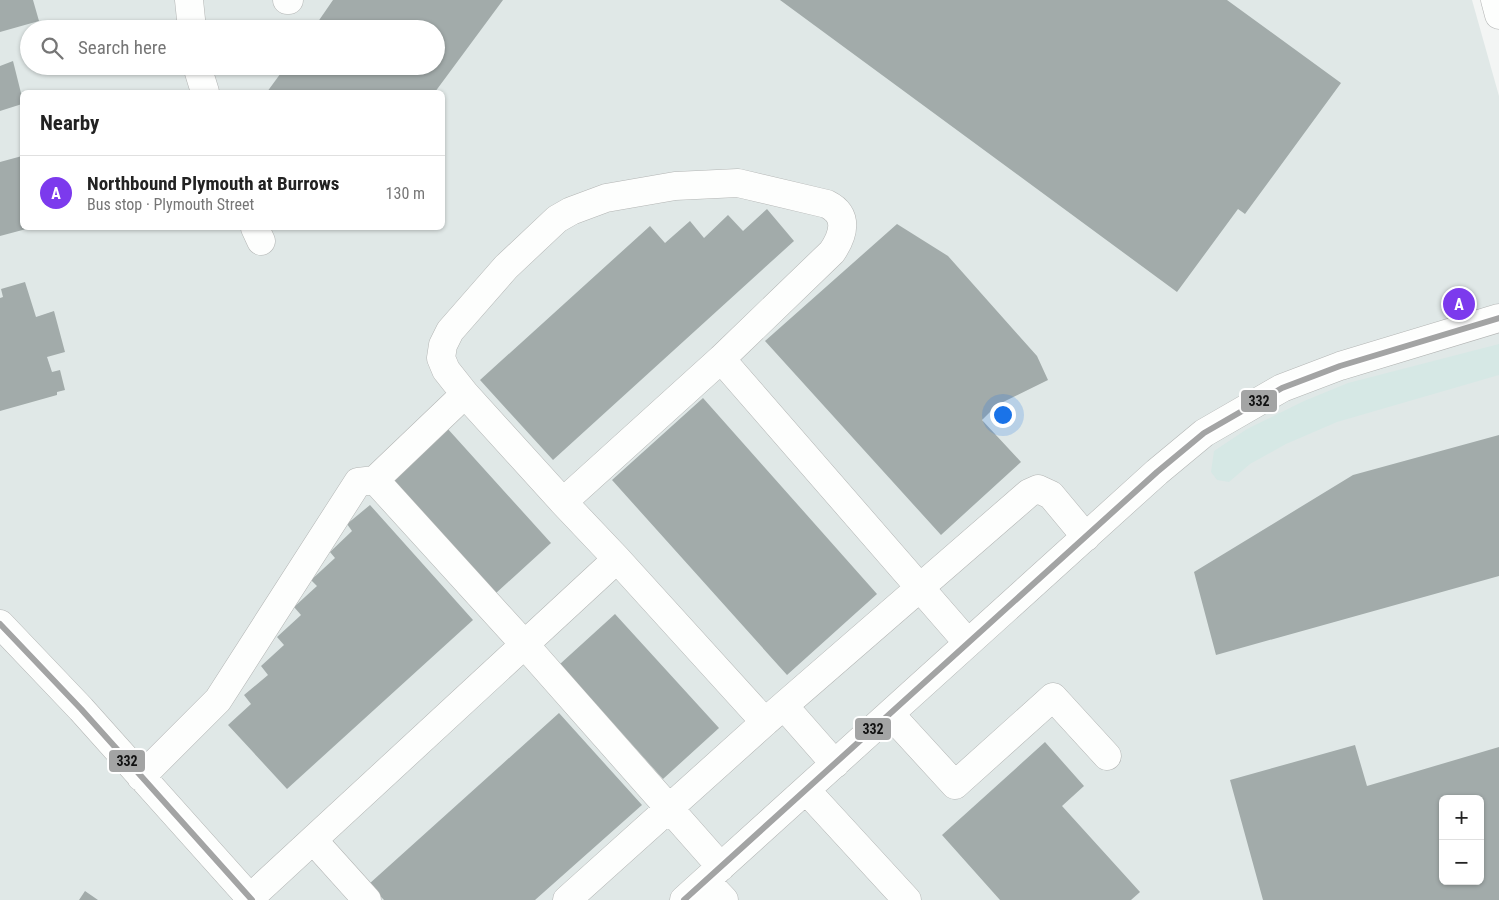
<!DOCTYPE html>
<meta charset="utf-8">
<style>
:root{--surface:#fff;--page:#f6f6f6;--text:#222;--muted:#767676;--line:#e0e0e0;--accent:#7c3aed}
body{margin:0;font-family:"Roboto Condensed",sans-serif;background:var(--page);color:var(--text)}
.controls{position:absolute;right:15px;bottom:15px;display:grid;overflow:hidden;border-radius:8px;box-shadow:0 1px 4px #0004}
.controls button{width:45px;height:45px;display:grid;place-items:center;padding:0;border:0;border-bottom:1px solid var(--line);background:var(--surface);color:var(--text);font:25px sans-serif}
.you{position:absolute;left:1002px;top:414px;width:18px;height:18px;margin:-12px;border:4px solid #fff;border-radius:50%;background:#1a73e8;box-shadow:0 0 0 8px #1a73e833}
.badge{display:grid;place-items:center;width:32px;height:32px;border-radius:50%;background:var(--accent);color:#fff;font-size:16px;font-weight:700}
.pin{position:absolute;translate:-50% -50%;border:2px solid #fff;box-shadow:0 1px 5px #0006}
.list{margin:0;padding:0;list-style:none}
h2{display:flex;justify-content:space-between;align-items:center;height:65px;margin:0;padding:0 20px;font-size:21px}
h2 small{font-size:16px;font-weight:400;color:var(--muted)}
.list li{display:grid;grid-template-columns:32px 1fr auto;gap:15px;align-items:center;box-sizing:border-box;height:75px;padding:0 20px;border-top:1px solid var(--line)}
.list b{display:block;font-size:19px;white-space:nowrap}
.list p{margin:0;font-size:16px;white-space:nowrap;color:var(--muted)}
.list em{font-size:16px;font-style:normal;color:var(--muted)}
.icon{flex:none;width:28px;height:28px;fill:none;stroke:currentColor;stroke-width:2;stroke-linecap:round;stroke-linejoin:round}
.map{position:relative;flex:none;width:1499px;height:900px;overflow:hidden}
.search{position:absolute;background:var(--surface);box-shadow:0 1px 4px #0004;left:20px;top:20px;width:425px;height:55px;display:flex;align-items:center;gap:12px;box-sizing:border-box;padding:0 18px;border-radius:28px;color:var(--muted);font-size:19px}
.panel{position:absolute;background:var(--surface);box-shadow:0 1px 4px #0004;left:20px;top:90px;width:425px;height:140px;border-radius:8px}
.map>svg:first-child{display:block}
</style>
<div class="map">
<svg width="1499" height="900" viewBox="0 0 1499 900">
<rect width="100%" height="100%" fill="#f3f5f4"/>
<path fill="#e0e8e7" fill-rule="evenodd" d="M0,0h1472l27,96v804h-1499zM29,29h407v37h-407zM22,92h420v136h-420zM1443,799h37v82h-37z"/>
<path fill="#d6e8e5" d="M1499,344v31l-162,47 -51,22 -36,20 -21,18 -12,-2 -6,-8 3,-21 33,-22 57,-28 44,-18z"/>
<path fill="#a2abaa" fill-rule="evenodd" d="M0,0h33l6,21 -39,11z
M333,0h170l-68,92h-168l19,-26h150v-37h-123z
M780,0h447l114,83 -96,131 -7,-5 -61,83z
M13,61l9,36v7l-22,7v-45z
M22,156v72h8l-30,8v-74z
M767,209l27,32 -241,219 -73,-80 170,-154 15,17 25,-22 14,17 24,-23 15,16z
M897,224l51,32 89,100 11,24 -51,25 -15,15 39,42 -80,73 -176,-194z
M25,282l11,35 18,-6 11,41 -18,5 5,15 8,-2 5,20 -8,2v3l-57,16v-113l3,-1 -2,-8z
M703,398l174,196 -90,81 -175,-195z
M447,428l104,115 -56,51 -104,-115z
M1499,435v141l-283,79 -22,-83 159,-97z
M370,505l103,115 -186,169 -59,-64 23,-21 -7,-9 24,-20 -7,-9 23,-21 -7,-8 24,-22 -7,-8 23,-21 -6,-6 24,-22 -5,-6 22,-21 -5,-7z
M615,614l104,114 -56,51 -103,-115z
M559,713l83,92 -107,95h-151l-15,-16z
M1045,742l39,44 -22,20 78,86 -9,8h-131l-58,-65z
M1355,745l12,41 132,-39v153h-236l-33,-120zM1443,799h37v82h-37z
M85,891l13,9h-19z"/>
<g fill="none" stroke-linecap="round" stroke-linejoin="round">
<defs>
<path id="minor" d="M189,0l3,29
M287,0h2
M1495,0l4,15
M197,66l8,26
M255,228l6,13
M375,480l90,-86
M563,502l158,-143
M617,559l-54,-57 -98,-108 -19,-24 -5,-12 2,-13 7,-14 56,-64 51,-48 14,-8 35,-13 69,-12 63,-3 89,21c22,11 17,30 5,48l-111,107 247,284
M0,624l81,85 171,191
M784,706l51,58
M890,714l65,71 98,-88 54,59
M141,777l77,-77 140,-218 17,-2 150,165 196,222
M806,790l101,110
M313,840l54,60
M706,881l18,19
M250,898l367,-339 148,163 264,-229 9,-4 13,6 35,42
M567,900l198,-178
M684,900l473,-428 47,-39 78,-45 58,-22 159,-48"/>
</defs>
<use href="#minor" stroke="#b3b5b4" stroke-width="29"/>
<use href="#minor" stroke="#fdfefd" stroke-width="28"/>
<defs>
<path id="bus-1" d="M0,624l81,85 171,191
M684,900l473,-428 47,-39 78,-45 58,-22 159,-48"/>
</defs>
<use href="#bus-1" stroke="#fff" stroke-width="10"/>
<use href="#bus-1" stroke="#a3a4a4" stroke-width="6"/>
</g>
<g stroke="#fff" stroke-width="2">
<rect x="1240" y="389" width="38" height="24" rx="5" fill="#a3a4a4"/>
<rect x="854" y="717" width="38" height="24" rx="5" fill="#a3a4a4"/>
<rect x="108" y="749" width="38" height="24" rx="5" fill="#a3a4a4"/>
</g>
<g font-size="14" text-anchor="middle" font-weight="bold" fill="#111">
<text x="1259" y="406">332</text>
<text x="873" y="734">332</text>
<text x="127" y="766">332</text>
</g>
</svg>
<div class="controls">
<button>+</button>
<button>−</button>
</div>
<div class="you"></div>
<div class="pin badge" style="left:1459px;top:304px">A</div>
<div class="search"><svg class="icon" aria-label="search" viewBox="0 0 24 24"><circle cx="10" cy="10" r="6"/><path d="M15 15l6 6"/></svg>Search here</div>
<section class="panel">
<h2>Nearby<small></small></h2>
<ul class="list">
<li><span class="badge">A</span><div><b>Northbound Plymouth at Burrows</b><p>Bus stop · Plymouth Street</p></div><em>130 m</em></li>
</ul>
</section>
</div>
